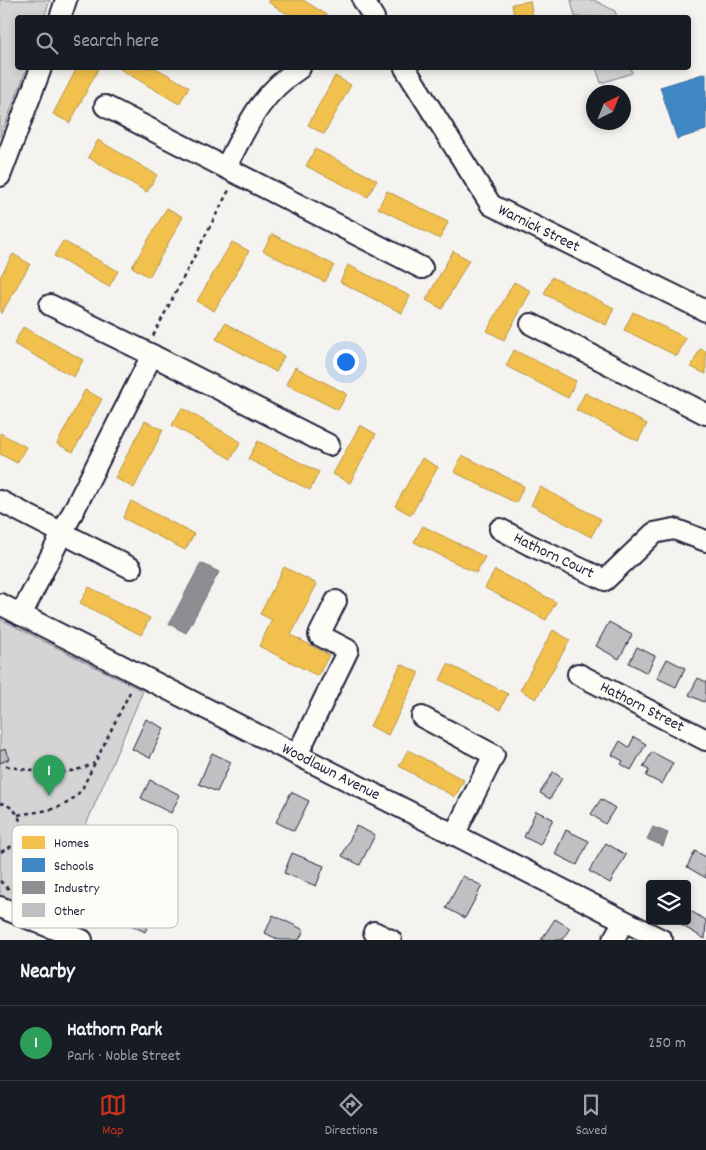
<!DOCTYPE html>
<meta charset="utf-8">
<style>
:root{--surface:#171b24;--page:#20242c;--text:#f1f3f6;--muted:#9ea1a6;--line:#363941;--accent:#c8321e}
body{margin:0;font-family:Dekko,sans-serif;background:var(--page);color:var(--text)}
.controls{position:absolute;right:15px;bottom:15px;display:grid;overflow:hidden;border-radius:5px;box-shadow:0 2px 8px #0003}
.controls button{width:45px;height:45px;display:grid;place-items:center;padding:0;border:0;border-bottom:1px solid var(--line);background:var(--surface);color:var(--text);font:25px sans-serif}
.compass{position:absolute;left:586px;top:85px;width:45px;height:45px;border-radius:50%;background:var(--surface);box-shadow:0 2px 8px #0003;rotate:43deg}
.you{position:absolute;left:345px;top:361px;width:18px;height:18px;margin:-12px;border:4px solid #fff;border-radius:50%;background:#1a73e8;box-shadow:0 0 0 8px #1a73e833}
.badge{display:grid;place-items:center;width:32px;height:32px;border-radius:50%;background:var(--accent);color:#fff;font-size:16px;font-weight:700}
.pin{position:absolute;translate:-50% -41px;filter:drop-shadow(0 1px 2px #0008)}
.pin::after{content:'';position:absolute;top:26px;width:18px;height:15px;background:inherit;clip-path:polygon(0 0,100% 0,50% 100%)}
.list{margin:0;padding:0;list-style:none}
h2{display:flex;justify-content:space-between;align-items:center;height:65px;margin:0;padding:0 20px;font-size:21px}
h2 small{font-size:16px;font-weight:400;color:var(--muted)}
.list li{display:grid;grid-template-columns:32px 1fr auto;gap:15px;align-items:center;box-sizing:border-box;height:75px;padding:0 20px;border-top:1px solid var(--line)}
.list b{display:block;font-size:19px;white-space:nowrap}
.list p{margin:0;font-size:16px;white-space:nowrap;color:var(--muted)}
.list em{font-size:16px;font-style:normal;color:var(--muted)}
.icon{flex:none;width:28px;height:28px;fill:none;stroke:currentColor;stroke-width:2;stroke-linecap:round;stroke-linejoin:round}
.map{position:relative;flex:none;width:706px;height:940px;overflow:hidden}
.search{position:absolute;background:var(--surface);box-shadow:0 2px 8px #0003;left:15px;right:15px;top:15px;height:55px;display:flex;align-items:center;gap:12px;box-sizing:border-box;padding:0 18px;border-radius:5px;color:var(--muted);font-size:19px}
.sheet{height:140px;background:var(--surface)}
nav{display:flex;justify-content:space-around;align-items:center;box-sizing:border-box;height:70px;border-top:1px solid var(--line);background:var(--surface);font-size:14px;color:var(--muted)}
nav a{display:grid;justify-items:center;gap:2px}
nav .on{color:var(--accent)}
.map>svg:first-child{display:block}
</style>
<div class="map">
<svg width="706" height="940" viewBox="0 0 706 940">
<rect width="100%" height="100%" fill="#f4f3ef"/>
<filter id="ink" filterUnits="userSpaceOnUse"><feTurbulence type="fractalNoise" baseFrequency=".02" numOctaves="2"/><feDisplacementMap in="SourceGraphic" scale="10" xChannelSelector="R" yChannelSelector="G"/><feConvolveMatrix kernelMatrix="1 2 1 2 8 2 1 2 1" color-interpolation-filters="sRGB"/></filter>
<g filter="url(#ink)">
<path fill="#d5d4d5" stroke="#7c7b88" d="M0,0h50l-6,17 -26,1v50h9l-27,70z
M571,0h23l21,11 2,6h-42z
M596,68h35l1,5 -31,10z
M0,619l143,72 -98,230 -45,-21z"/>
<path fill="#f2c14e" stroke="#b49148" d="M269,0h34l29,18h-38l-26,-16z
M530,1l3,17h-19l-2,-14z
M77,68h18l3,1 -28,54 -17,-9z
M121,68h35l33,19 -10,17 -59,-35z
M335,76l16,9 -27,49 -16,-9z
M98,140l59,35 -10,17 -59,-35z
M315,149l62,31 -9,17 -62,-31z
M387,191l61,31 -8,17 -62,-31z
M167,208l16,9 -34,60 -17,-10z
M272,234l62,31 -9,17 -62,-31z
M63,241l55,30 -9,16 -55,-31z
M232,242l17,9 -35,60 -17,-10z
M453,251l16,9 -27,49 -16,-9z
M13,254l17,10 -29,50 -1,-37z
M348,265l62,31 -8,17 -62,-31z
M552,277l62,31 -8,17 -62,-31z
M514,282l17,9 -27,49 -17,-9z
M633,312l53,26 -9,18 -53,-26z
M225,323l59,33 -8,16 -60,-33z
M23,327l60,33 -9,17 -60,-33z
M700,349l6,2v23l-15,-7z
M514,350l62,31 -8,17 -62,-32z
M295,367l52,27 -9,16 -52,-26z
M85,390l17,9 -29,53 -16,-8z
M585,393l62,31 -9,17 -62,-31z
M182,408l59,34 -10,17 -59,-34z
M145,421l18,9 -29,58 -19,-10z
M360,425l16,9 -26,49 -17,-9z
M0,433l26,14 -9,16 -17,-9z
M258,441l61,31 -9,18 -62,-31z
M462,455l62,31 -8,17 -62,-31z
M422,458l16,9 -27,48 -16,-9z
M540,487l61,32 -10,18 -60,-32z
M131,501l63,33 -9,16 -62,-32z
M423,526l62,31 -9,16 -62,-31z
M284,567l33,17 -26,51 38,20 -11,21 -59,-30 13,-26 -12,-6z
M495,570l61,32 -10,18 -61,-32z
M89,587l61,31 -9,17 -61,-32z
M553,630l17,10 -34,59 -16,-9z
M401,664l18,9 -31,62 -18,-9z
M448,664l60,30 -8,16 -60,-30z
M408,750l56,30 -9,17 -56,-31z"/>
<path fill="#3f88c5" stroke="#36699c" d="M706,73v57l-29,9 -17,-52z"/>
<path fill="#8d8d92" stroke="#6d6d78" d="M201,563l18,9 -33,61 -17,-9z
M653,827l15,6 -5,13 -16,-7z"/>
<path fill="#c0bfc2" stroke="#22223b" d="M609,622l23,13 -13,24 -23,-13z
M637,647l18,9 -8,17 -18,-10z
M667,659l18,9 -9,19 -19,-9z
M698,678l8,4v16l-2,4 -15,-7z
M146,719l18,9 -14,30 -18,-9z
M634,737l12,7 -15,26 -10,-6 2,-3 -11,-6 8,-14 9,6z
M5,749l4,10 -9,4v-12z
M652,752l21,11 -11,21 -16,-8 3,-6 -6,-3z
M212,753l19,9 -14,30 -18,-8z
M553,772l9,6 -12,21 -10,-6z
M150,780l30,15 -9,18 -30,-15z
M291,792l18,9 -15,30 -18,-9z
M601,799l14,9 -10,16 -14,-10z
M536,811l17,8 -13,26 -16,-8z
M356,826l19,9 -15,30 -18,-9z
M566,830l23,11 -12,24 -22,-11z
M606,843l20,12 -16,28 -21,-12z
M695,851l11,6v21l-19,-11z
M292,853l32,13 -8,20 -32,-13z
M463,876l19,10 -17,32 -19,-10z
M141,892l18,9 -14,31 -18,-9z
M687,909l19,11 -1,19 -31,-18h13z
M273,915l31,15 -5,10h-20l-14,-7z
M555,919l15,9 -8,12h-21z"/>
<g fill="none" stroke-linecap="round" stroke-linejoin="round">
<defs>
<g id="minor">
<path d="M363,0l11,18"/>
<path d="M60,18l6,-18"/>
<path id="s1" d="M405,68l86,137 215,106"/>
<path d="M105,106l317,162"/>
<path d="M226,167c21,-41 34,-73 74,-99"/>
<path d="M0,176l41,-108"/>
<path d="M50,305l102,50 177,90"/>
<path d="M531,324l175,90"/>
<path d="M0,501l131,67"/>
<path id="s2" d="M500,529l30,16 75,35 49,-47 20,-4 32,12"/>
<path id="s3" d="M0,604l662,336"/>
<path d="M21,615l131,-260"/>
<path id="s4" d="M578,674l128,66"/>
<path d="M422,717l72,38 -40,80"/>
<path d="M297,755l51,-105 -29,-15 17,-34"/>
<path d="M0,907l82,33"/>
<path d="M374,932l17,8"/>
<path d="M613,940l11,-19"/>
</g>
</defs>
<use href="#minor" stroke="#22223b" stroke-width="24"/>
<path stroke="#22223b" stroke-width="2.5" stroke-dasharray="4 4" stroke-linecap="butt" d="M153,336l77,-148
M6,766c29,6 61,12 88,-3
M0,803c28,6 27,41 0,49
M18,815c26,-5 47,-3 64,-26l48,-97
M0,881l12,11"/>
<use href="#minor" stroke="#fdfcf7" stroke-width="20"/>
</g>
</g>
<g text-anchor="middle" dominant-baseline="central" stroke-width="5" stroke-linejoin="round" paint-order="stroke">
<g font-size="16" fill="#22223b" stroke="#fdfcf7">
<text stroke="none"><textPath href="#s1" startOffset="215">Warnick Street</textPath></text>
<text stroke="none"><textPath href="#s2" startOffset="60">Hathorn Court</textPath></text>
<text stroke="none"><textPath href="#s4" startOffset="72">Hathorn Street</textPath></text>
<text stroke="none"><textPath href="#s3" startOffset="371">Woodlawn Avenue</textPath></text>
</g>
</g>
<rect x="12" y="825" width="166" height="103" rx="8" fill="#fdfcf7" stroke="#bbbbbf" stroke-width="1"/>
<rect x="22" y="836" width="23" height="13" fill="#f2c14e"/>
<rect x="22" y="858" width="23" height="14" fill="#3f88c5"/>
<rect x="22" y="881" width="23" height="13" fill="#8d8d92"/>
<rect x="22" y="903" width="23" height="14" fill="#c0bfc2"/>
<g font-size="14" fill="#22223b">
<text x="54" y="847">Homes</text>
<text x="54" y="870">Schools</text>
<text x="54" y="892">Industry</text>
<text x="54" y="915">Other</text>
</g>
</svg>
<div class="controls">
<button><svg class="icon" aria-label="layers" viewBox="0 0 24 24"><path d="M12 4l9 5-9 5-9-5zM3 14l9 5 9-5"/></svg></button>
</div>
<svg class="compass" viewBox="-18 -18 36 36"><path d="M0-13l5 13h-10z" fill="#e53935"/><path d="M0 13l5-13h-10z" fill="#9ea1a6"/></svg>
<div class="you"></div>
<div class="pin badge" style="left:49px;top:796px;background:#2e9e5b">1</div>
<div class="search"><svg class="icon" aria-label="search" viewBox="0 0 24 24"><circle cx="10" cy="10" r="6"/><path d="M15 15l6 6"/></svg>Search here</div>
</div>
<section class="sheet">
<h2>Nearby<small></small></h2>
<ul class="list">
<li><span class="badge" style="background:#2e9e5b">1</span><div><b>Hathorn Park</b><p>Park · Noble Street</p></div><em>250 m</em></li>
</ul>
</section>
<nav>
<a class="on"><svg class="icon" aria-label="map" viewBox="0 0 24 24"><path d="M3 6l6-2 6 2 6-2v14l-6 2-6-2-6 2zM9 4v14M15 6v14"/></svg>Map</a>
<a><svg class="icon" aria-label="directions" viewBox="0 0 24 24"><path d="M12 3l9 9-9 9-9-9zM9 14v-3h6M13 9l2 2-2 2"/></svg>Directions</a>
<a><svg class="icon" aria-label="saved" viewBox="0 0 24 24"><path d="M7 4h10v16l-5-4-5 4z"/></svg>Saved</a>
</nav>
